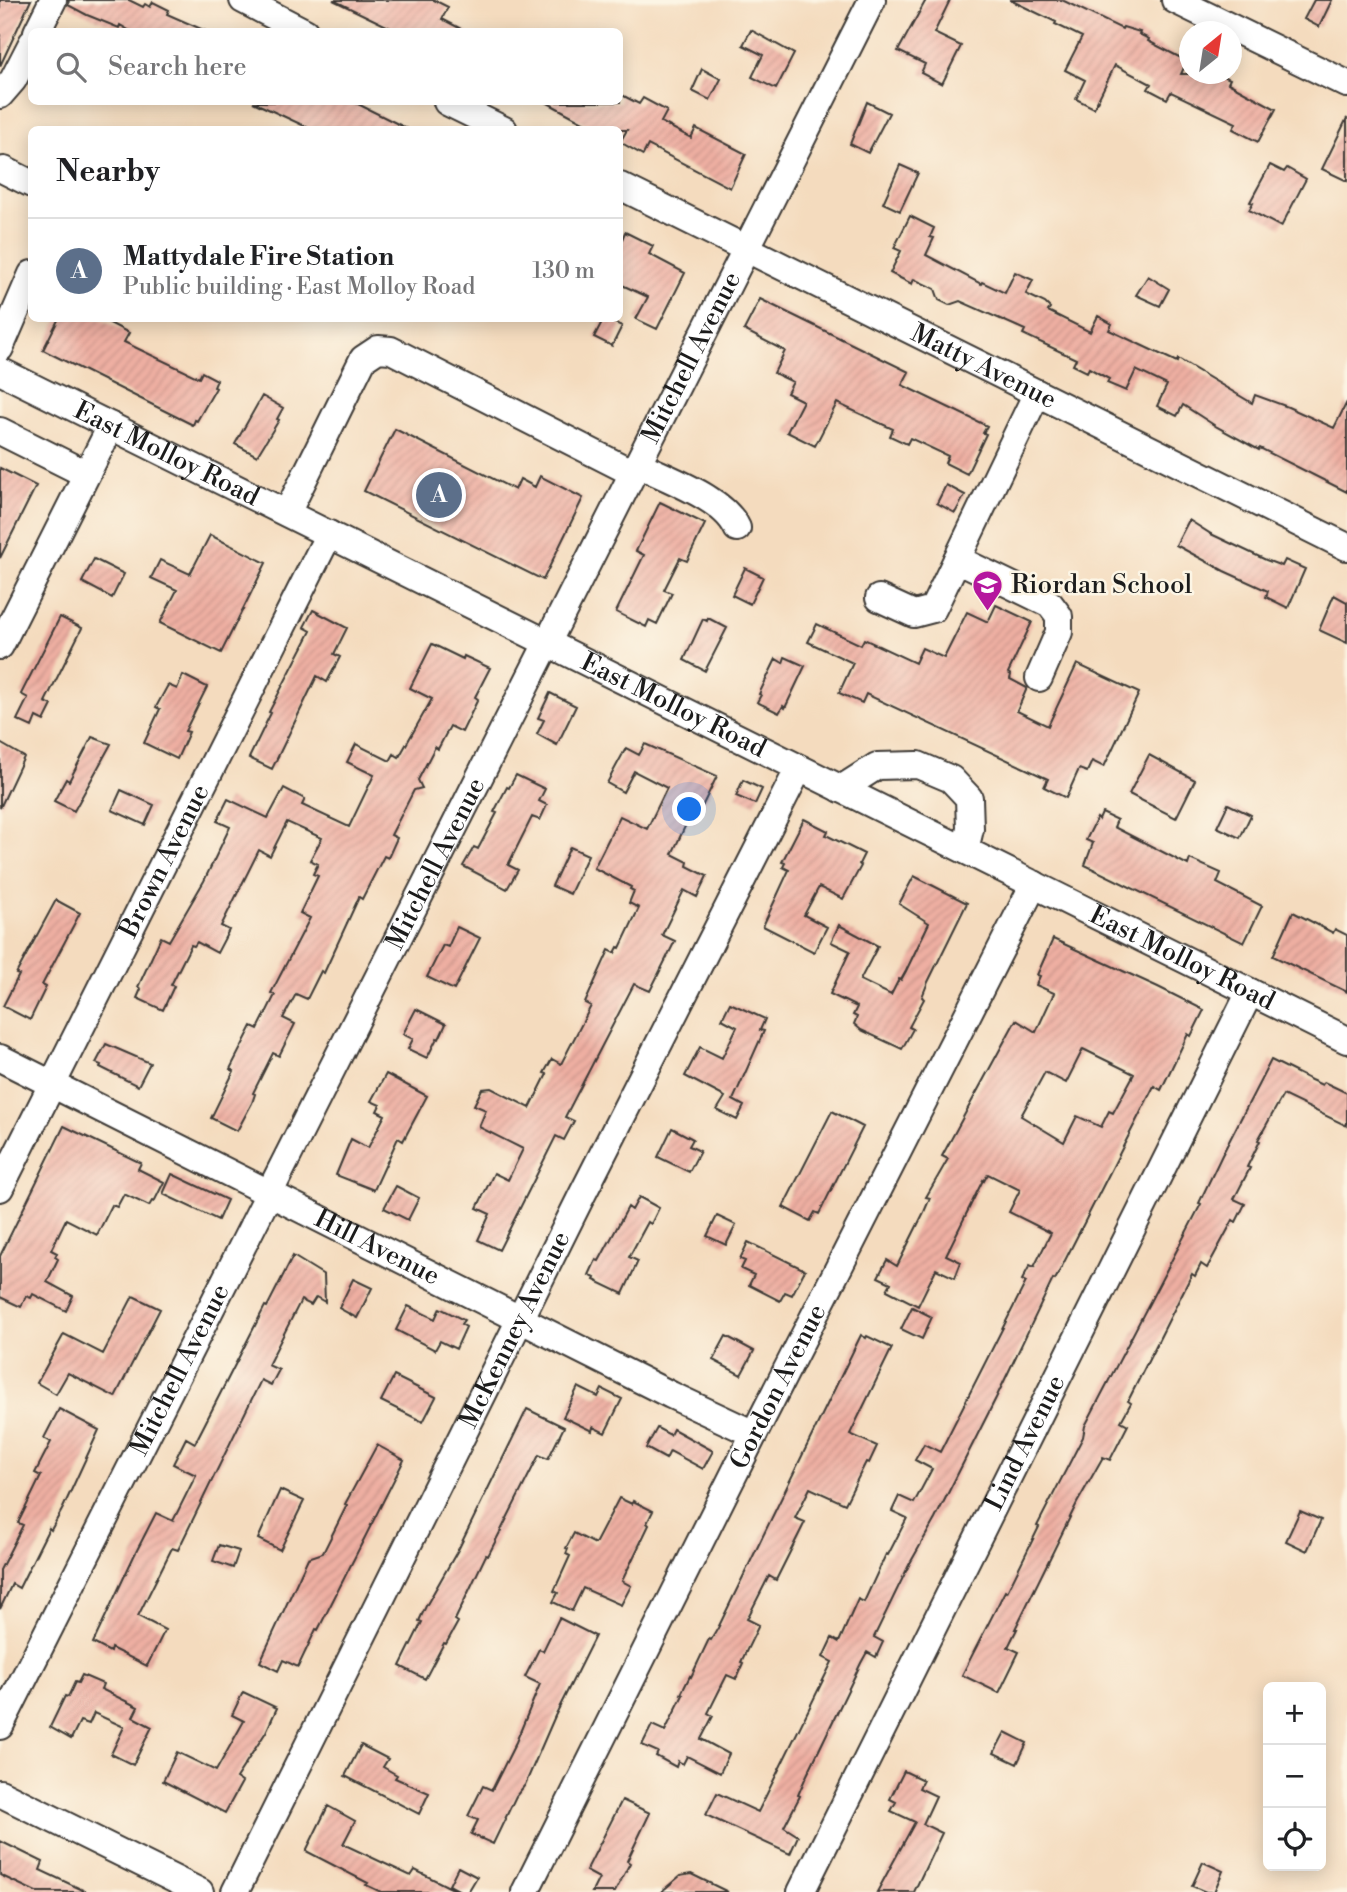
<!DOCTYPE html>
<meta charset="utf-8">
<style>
:root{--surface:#fff;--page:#f6f6f6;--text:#202124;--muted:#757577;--line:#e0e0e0;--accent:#b5179e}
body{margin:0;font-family:"Libre Bodoni",serif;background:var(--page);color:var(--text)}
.controls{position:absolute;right:21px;bottom:21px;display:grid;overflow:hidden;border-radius:10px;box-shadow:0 4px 18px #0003}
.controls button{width:63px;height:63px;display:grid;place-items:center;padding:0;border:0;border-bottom:2px solid var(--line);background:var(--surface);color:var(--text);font:35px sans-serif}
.compass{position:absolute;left:1179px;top:21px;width:63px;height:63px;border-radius:50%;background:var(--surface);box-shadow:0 4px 18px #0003;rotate:30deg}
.you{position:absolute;left:690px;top:810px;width:24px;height:24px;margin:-18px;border:5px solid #fff;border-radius:50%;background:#1a73e8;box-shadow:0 0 0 10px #1a73e833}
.badge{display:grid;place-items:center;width:46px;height:46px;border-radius:50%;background:var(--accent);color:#fff;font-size:23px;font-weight:700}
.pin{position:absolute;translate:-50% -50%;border:4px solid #fff;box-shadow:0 2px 7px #0006}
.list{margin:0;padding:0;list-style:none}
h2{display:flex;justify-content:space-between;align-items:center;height:91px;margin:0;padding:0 28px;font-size:30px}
h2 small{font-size:23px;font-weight:400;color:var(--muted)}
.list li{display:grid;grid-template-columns:46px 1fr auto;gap:21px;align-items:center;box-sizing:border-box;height:105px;padding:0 28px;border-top:2px solid var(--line)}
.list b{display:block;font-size:26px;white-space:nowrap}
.list p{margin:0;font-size:23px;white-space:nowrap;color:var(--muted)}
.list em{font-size:23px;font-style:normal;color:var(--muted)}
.icon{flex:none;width:38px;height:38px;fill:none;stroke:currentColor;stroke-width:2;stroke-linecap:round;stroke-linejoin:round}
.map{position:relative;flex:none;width:1347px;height:1892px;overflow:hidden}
.search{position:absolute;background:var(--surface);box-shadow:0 4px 18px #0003;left:28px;top:28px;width:595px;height:77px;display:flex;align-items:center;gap:18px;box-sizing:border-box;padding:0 24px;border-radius:10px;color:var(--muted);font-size:26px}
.panel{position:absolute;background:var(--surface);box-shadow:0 4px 18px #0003;left:28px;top:126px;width:595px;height:196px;border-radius:10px}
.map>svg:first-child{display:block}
</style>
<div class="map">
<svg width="1347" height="1892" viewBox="0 0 1347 1892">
<defs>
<pattern id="building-hatch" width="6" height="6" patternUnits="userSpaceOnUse" patternTransform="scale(1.75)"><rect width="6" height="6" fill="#eeafa2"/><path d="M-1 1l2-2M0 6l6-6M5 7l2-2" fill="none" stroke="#cc968b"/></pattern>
</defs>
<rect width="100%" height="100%" fill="#fcf5e5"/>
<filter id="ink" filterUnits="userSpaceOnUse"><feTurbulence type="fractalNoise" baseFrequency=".0143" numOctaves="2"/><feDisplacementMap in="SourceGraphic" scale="14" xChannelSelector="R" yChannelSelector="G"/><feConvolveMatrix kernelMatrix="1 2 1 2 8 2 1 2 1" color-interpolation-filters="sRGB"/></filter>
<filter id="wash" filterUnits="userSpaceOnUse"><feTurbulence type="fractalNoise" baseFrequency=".00686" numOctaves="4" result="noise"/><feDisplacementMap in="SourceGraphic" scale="28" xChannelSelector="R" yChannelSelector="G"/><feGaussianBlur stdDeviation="1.57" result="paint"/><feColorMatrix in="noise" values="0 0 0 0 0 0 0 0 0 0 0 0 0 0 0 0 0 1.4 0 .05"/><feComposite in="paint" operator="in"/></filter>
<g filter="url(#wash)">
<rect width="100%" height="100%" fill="#f4dbbe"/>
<g id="blocks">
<path fill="url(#building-hatch)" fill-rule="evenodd" d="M0,0h31l-31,66z
M69,0h60l14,7 2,-3 5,3 3,-5 16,8 -2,4 41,18h-76l-12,-7 -1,3 -32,-13 -19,-10z
M333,0h101l14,7 -6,12 25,13h-68z
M926,0h24l-16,33 27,13 -19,38 -21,-11 4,-9 -27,-13z
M1010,0h52l60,29 1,-2 17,5 -1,2 10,5 -1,2 39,20 -6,13h38l11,5 -2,4 48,26 -18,33 -25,-13 3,-6 -65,-31 -4,7 -19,-10 3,-5 -36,-19 -21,43 -18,-9 9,-19 -20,-10 17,-33 -27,-13 1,-2z
M1314,0h18l-13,27 -15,-8z
M751,30l43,24 -18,35 -24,-12 11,-22 -20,-10z
M702,69l19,10 -11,21 -18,-9z
M620,94l19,10 4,-6 24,13 -6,11 30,16 5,-10 50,26 -16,34 -82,-43 -5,10 -23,-13 7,-12h-29l-52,-28h74z
M253,102h101l56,28h-97z
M867,102l22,11 -21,40 -18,-9z
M1347,118v63l-25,-12z
M900,165l18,8 -18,38 -17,-8z
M1270,165l14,7 3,-4 19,11 -25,48 -32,-17 4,-7 -3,-1z
M910,216l24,12 -4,9 4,1 -8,17 55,29 1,-2 23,11 10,-21 18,8 -7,14 19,9 5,5 -2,3 42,21 8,-16 14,8 -3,6 68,32 1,-3 74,44 3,-8 33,12 46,21 13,-26v90l-87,-44 -1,2 -42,-23 -34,-22 -6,11 -20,-10 10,-21 -31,-15 -10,21 -19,-8 2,-4 -20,-11 -2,4 -14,-7 3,-6 -53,-25 2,-4 -65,-29 -11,4 -10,-5 -4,-11 -21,-10 -2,5 -22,-11 11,-22 -7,-3z
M625,232l28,14 -4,8 36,19 -28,56 -21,-10 12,-22 -28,-13v-40z
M1148,276l21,13 -9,17 -24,-11z
M760,299l149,73 -7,13 85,41 -4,7 3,1 -19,40 -22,-11 3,-7 -38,-18 -3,6 -17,-8 3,-7 -56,-26 -22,43 -28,-14 16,-31 -16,-8 6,-11 -19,-9 11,-22 -41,-21z
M59,318h41l29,15 -5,9 75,36 3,-6 15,8 -3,7 2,1 -19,33 -2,-1 -2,5 -150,-75z
M604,318l18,8 -10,20 -18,-9z
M262,396l21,12 -6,11 2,1 -22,36 -22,-12z
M395,429l120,61 5,-11 15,8 5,-11 43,22 -40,82 -179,-89z
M0,468l36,18 -36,72z
M946,485l19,10 -10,18 -18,-10z
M660,502l45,22 -18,37 -7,-3 -16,32 8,3 -15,31 -8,-4 -3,7 -30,-15 28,-57 -8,-4z
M1189,520l22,14 55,26 16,6 3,-6 20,9 -17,39 -22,-11 2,-6 -44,-20 -48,-26z
M210,535l56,28 -45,90 -61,-30 17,-33 -26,-12 9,-18 30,14z
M94,559l30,15 -12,24 -30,-16z
M745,568l18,9 -13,27 -18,-9z
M1334,595l13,7v41l-28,-13z
M996,605l36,17 -24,51 3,2 -1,4 17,9 -10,23 31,15 29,-62 62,29 -35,74 -12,-6 -5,11 -8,-3 -13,29 -22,-11 4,-8 -182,-85 -4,9 -23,-10 14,-30 -45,-21 9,-18 44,21 3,-6 51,24 7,-15 22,10 23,-46 21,10z
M313,610l34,18 -13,26 6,3 -13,25 -10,-6 -45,93 -23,-11 18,-37 4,-8 -2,-1 42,-81 -7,-4z
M60,617l22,11 -37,74 7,3 -8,16 -8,-4 -4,10 -15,-7 11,-22 -7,-4z
M708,618l19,10 -22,43 -21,-11 19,-41 4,2z
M432,644l31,15 1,-3 26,12 -15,29 3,2 -16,33 -12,-6 -12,23 -3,-2 -17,33 4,8 -8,2 -23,45 6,3 -9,20 -4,-2 -22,43 -3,-2 -35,76 -3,-2 -14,28 -11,-5 -13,24 12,6 -16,32 -6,-3 -20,40 2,1 -3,9 -15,28 -26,-13 23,-47 -4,-2 22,-43 6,3 17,-34 -4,-2 39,-75 -10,-5 18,-37 -5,-2 5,-10 -8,-4 12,-22 -35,-16 -17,34 -11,-6 -38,76 8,4 -12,23 -20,-11 -3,4 -3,-1 -20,40 3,1 -11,24 -26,-12 4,-9 -3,-2 23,-50 8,4 35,-60 26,-54 -13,-6 11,-22 40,19 16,-30 21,11 -3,6 47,22 25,-52 -27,-13 9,-18 34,17 4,-7 5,3 33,-58 -22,-11z
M785,657l20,9 -20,42 -2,-2 -4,7 -22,-11 4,-7 -2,-1 17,-35 7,4z
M183,675l24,12 -22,44 4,1 -12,27 -33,-16 16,-34 -4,-2 12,-22 9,4z
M550,693l26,13 -19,39 -20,-11 7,-14 -6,-2z
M92,737l19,7 -37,67 -20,-10 12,-22 3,2z
M0,743l24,14 -24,51z
M645,744l72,32 -23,47 -6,-3 -16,34 16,8 -1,4 20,10 -10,21 -13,-7 -22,45 13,6 -25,50 -16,-7 -69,133 9,4 -10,19 -8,-4 -57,114 -21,-10 12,-26 -13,-6 17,-35 14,7 15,-31 -44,-22 7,-17 -12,-5 8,-16 9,-1 39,20 17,-34 -3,-1 8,-14 9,5 30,-58 -6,-3 24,-53 6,3 3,-6 2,1 19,-40 -10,-5 5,-12 -4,-2 1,-2 -37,-19 26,-52 27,13 20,-41 -33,-17 -11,21 -16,-9 19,-35 13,7z
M1149,755l46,25 -19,38 -47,-24z
M516,775l29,14 -6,12 8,4 -7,15 -8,-3 -24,48 10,5 -11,19 -44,-23 11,-19 4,2 19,-36 -3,-1 13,-25 2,1z
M743,780l19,9 -7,15 -19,-8z
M121,790l33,15 -9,20 -33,-15z
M1228,804l23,11 -11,23 -23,-11z
M1102,813l15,7 -3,7 74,38 2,-6 31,14 -4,10 45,23 -18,37 -159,-78 8,-22 -7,-3 11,-22 2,2z
M804,819l24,12 -2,4 38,19 -5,10 2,2 -18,33 -24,-12 -15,28 23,12 -13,25 -51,-26 26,-56 -6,-3 2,-4 -3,-1z
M570,847l18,8 -18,39 -18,-8z
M914,876l53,27 -39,79 -6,15 2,2 -15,28 4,2 -11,20 -41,-19 -7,-6 3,-7 -4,-2 4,-8 -27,-13 20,-43 -19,-9 8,-17 39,21 -18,34 31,15 8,-16 2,1 5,-9 23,-48 -30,-19z
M56,900l24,13 -38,72 4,2 -16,33 -27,-14 16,-31 -3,-1z
M1293,912l40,21 2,-4 12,6v57l-74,-36z
M457,927l23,11 -26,52 -27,-13 16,-32 5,2z
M1053,939l105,48 46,23 -13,26 -3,-2 -27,56 -7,-4 -99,194 -2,-1 -57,119 -61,121 -26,46 -35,72 9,5 -7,15 -9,-5 -6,11 -56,116 -7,16 2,1 -16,31 14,9 -8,18 -84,-39 11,-22 41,19 74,-150 -9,-5 9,-19 7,4 19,-43 6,3 22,-48 2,1 19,-37 -15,-7 7,-15 15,7 18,-34 -17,-9 9,-16 16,8 86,-170 -4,-2 8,-15 4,2 17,-34 -42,-21 11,-22 -32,-16 -4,7 -1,-1 -37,75 15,7 -6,16 -19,-9 -18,37 -31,-16 4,-7 -13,-6 9,-17 10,6 27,-54 6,-14 -4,-1 22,-38 -6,-3 74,-136 20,12 18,-39 -18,-8 4,-9 -3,-1zM1083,1049l51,25 -21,39 -4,-2 -8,16 -24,-11 -13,26 -43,-26 24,-44 21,11z
M730,1003l35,16 -5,11 4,1 -31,69 11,6 -7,14 -20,-10 8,-13 -40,-21 15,-29 22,11 15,-31 -15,-8z
M416,1009l30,15 -7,15 -2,-1 -10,20 -19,-9 5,-10 -10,-5z
M106,1044l44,19 -12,23 -38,-19 1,-2 -5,-2z
M1271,1060l40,20 11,5 2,-3 23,11v33l-64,-31 -25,45 2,1 -13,26 3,1 -16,31 11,5 -9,18 -3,-2 -26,48 -6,-4 -6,12 -3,-2 -64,127 3,2 -10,18 7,4 -18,35 -7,-3 -26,46 -62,126h2l-9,18 11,5 -20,41 -37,-18 43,-84 2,1 32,-65 -2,-1 46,-89 2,-11 116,-222 -2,-1 23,-48z
M386,1074l41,22 -24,45 -5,-3 -24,52 -38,-15 15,-36 17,9 17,-33 -8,-4 3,-6 -9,-4z
M832,1111l31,16 -44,87 -4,-2 -5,9 -27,-14z
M64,1126l77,37 -3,6 26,13 -10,20 -2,-1 -3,5 -25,-12 -7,13 -5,-2 -15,30 -31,-16 -15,31 6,3 -2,4 3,2 -11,23 26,14 -7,15 -33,-17 -2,4 -5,-2 -5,11 -21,-10v-41z
M672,1128l21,11 -4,7 11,5 -11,21 -31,-15z
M172,1174l55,26 -9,20 -55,-26z
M396,1186l23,12 -11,22 -24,-12z
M639,1197l20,11 -8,16 -3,-2 -19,35 9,4 -15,33 -29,-14 1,-2 -6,-3 7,-15 3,1 29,-54 4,3z
M717,1216l19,9 -10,20 -19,-9z
M748,1242l57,28 -13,25 -7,-3 -5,9 -31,-16 5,-10 -13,-6 4,-8 -5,-2z
M293,1256l31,19 1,27 -9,-5 -5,8 -10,-5 -33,65 11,5 -8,15 -10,-5 -83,170 -6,-2 -34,68 27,14 -18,36 -36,-18 -1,4 -17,-9 41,-87 22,-43 17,8 23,-46 -23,-11 13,-26 9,5 70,-137 2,1z
M353,1279l19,9 -15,30 -18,-10z
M133,1296l27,13 -45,88 -47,-24 -12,21 -19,-11 27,-49 39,20z
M408,1306l27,13 5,-11 24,12 -3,4 5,3 -10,22 -16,-8 -5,9 -39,-20z
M912,1307l20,10 -10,22 -21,-10z
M861,1335l5,3 1,-2 25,12 -42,86 27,12 -8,17 -3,-1 -21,42 -35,-16 -15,30 10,4 -29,58 -7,-4 -22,43 12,6 -18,37 2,1 -7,16 -9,-4 -19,38 5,3 -12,23 28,15 -9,19 -33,-17 -4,8 -5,-3 -2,6 -20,-11 2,-4 -16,-7 10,-20 13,6 18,-36 -2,-1 9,-18 1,1 18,-38 2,1 7,-12z
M726,1336l28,15 -13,24 -28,-15z
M394,1376l42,21 -13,25 -42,-21z
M578,1387l20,10 4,-8 20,10 -17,34 -12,-6 -1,4 -29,-14z
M59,1409l40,21 -36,78 -12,22 -2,-2 -30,60 -7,-4 -12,25v-39l23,-45 -5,-2 23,-47 -6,-3 16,-31 -7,-4z
M527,1409l37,18 -16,32 -9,-4 -51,101 -2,-1 -31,65 3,2 -12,22 -2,-1 -19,36 -25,-13 22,-44 -3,-1 7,-15 33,-58z
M657,1428l13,7 3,-6 40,22 -10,18 -33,-18 -4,8 -20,-11z
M377,1445l27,15 -86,170 -2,-1 -18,38 -15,-7 -5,11 -18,-9 48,-104 15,-5 24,-48 -2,-1z
M280,1490l24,11 -24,49 -22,-11z
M619,1498l13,6 1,-3 20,10 -6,12 2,2 -27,56 9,5 -10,19 -38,-17 -11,23 -19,-9 5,-9 -4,-2 16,-35 -4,-2 2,-5 -2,-1 8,-15 21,11z
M1300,1511l21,9 -14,31 -21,-10z
M219,1545l20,6 -6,17 -20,-7z
M559,1618l36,18 -40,80 -30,69 -9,11 -23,48 -22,-10 7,-14 -10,-4 15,-30 9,4 24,-48 24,-58 -15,-7 14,-28 4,2z
M82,1675l21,9 -2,5 37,18 -5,10 19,10 -19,38 -22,-11 13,-27 -30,-14 -5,11 -9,-3 -9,18 -21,-12 15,-31 3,1 7,-15 3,1z
M243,1692l34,16 -11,24 -30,46 6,4 -17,31 -62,-32 14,-29 39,19 28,-50 -12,-6z
M1005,1732l22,11 -10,21 -23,-11z
M361,1745l27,14 -5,8 14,8 -2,3 34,15 -10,21 -74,-38z
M904,1771l19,9 -4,8 17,8 -13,28 19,9 -28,59h-37l38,-70 -24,-11 5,-9 -6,-3z
M622,1800l28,13 -23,48 3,2 -15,29h-23l7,-14 -13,-7z
M328,1806l27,15 -12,23 68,32 4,-6 44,22h-78l-15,-7 2,-2 -62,-32z
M0,1841l43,21 -3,8 47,22h-51l-36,-17z
M1203,1862l20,9 -9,21h-8l-14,-6z
M458,1867l19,10 -9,15h-6l-13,-7z
M691,1874l37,18h-67l19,-16z"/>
</g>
</g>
<g filter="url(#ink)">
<use href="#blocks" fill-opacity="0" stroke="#3c3934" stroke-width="2"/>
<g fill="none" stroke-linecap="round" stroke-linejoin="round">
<defs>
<g id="minor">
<path d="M243,0l62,32"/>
<path d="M1175,0l172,84"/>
<path d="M37,32l16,-32"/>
<path d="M0,95l13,-15 19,-37"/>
<path d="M447,102l57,28"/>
<path d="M4,170l28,14"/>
<path id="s1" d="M620,186l727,361"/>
<path d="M0,348l32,-74"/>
<path id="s2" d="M0,371l1347,669"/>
<path d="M0,431l86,43"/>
<path d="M638,464c29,15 86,34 99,64"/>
<path d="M287,513l76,-154 15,-10 13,1 242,123"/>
<path d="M957,559l93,45 9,12v16l-20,46"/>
<path d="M879,598l35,16 19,-5 104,-216"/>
<path d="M0,646l111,-220"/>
<path d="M841,789l36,-23 41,-1 33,14 18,19 1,31 -5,21"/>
<path id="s3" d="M0,1058l671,337 83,39"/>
<path id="s4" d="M0,1188l329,-654"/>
<path id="s5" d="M0,1726l872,-1726"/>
<path d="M0,1793l200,99"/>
<path id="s6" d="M235,1892l348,-699 216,-425"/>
<path id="s7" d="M525,1892l229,-458 280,-550"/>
<path id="s8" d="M801,1892l449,-900"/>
</g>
</defs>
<use href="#minor" stroke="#3c3934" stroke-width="30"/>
<use href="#minor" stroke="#fff" stroke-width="26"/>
</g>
</g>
<defs>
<symbol id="school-pin" viewBox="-11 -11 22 30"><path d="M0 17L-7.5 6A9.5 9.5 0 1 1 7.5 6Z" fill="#b5179e" stroke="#fcf5e5"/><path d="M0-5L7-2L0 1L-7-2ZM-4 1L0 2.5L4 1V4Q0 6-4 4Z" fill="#fff"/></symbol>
</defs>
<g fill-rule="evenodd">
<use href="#school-pin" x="970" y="568" width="35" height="47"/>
</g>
<g text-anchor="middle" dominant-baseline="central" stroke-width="5" stroke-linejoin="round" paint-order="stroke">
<g font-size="26" fill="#1c1c1c" stroke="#fcf5e5">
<text stroke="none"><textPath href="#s5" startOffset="1533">Mitchell Avenue</textPath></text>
<text stroke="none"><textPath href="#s1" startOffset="406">Matty Avenue</textPath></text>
<text stroke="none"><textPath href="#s2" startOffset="186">East Molloy Road</textPath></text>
<text stroke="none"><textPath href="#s2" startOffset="752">East Molloy Road</textPath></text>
<text stroke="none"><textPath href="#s4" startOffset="366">Brown Avenue</textPath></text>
<text stroke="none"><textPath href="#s5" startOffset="966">Mitchell Avenue</textPath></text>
<text stroke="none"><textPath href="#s2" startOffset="1320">East Molloy Road</textPath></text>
<text stroke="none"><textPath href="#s3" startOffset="422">Hill Avenue</textPath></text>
<text stroke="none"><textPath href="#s6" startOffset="628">McKenney Avenue</textPath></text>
<text stroke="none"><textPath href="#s5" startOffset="399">Mitchell Avenue</textPath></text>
<text stroke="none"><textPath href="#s7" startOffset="565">Gordon Avenue</textPath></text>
<text stroke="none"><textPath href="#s8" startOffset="502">Lind Avenue</textPath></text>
</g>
<g font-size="26" fill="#1c1c1c" stroke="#fcf5e5" text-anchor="start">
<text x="1011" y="585">Riordan School</text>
</g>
</g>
</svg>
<div class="controls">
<button>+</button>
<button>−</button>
<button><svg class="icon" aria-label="locate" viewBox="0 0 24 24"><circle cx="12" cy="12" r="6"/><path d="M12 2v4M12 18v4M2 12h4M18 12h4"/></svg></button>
</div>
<svg class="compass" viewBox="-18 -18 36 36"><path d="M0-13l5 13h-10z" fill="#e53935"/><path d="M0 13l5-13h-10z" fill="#757577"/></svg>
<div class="you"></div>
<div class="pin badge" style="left:439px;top:495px;background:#5c6f8a">A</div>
<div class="search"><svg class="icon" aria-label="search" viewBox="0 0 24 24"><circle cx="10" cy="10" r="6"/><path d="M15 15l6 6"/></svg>Search here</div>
<section class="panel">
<h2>Nearby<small></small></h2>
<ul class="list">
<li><span class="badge" style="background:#5c6f8a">A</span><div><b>Mattydale Fire Station</b><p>Public building · East Molloy Road</p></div><em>130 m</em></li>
</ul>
</section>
</div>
